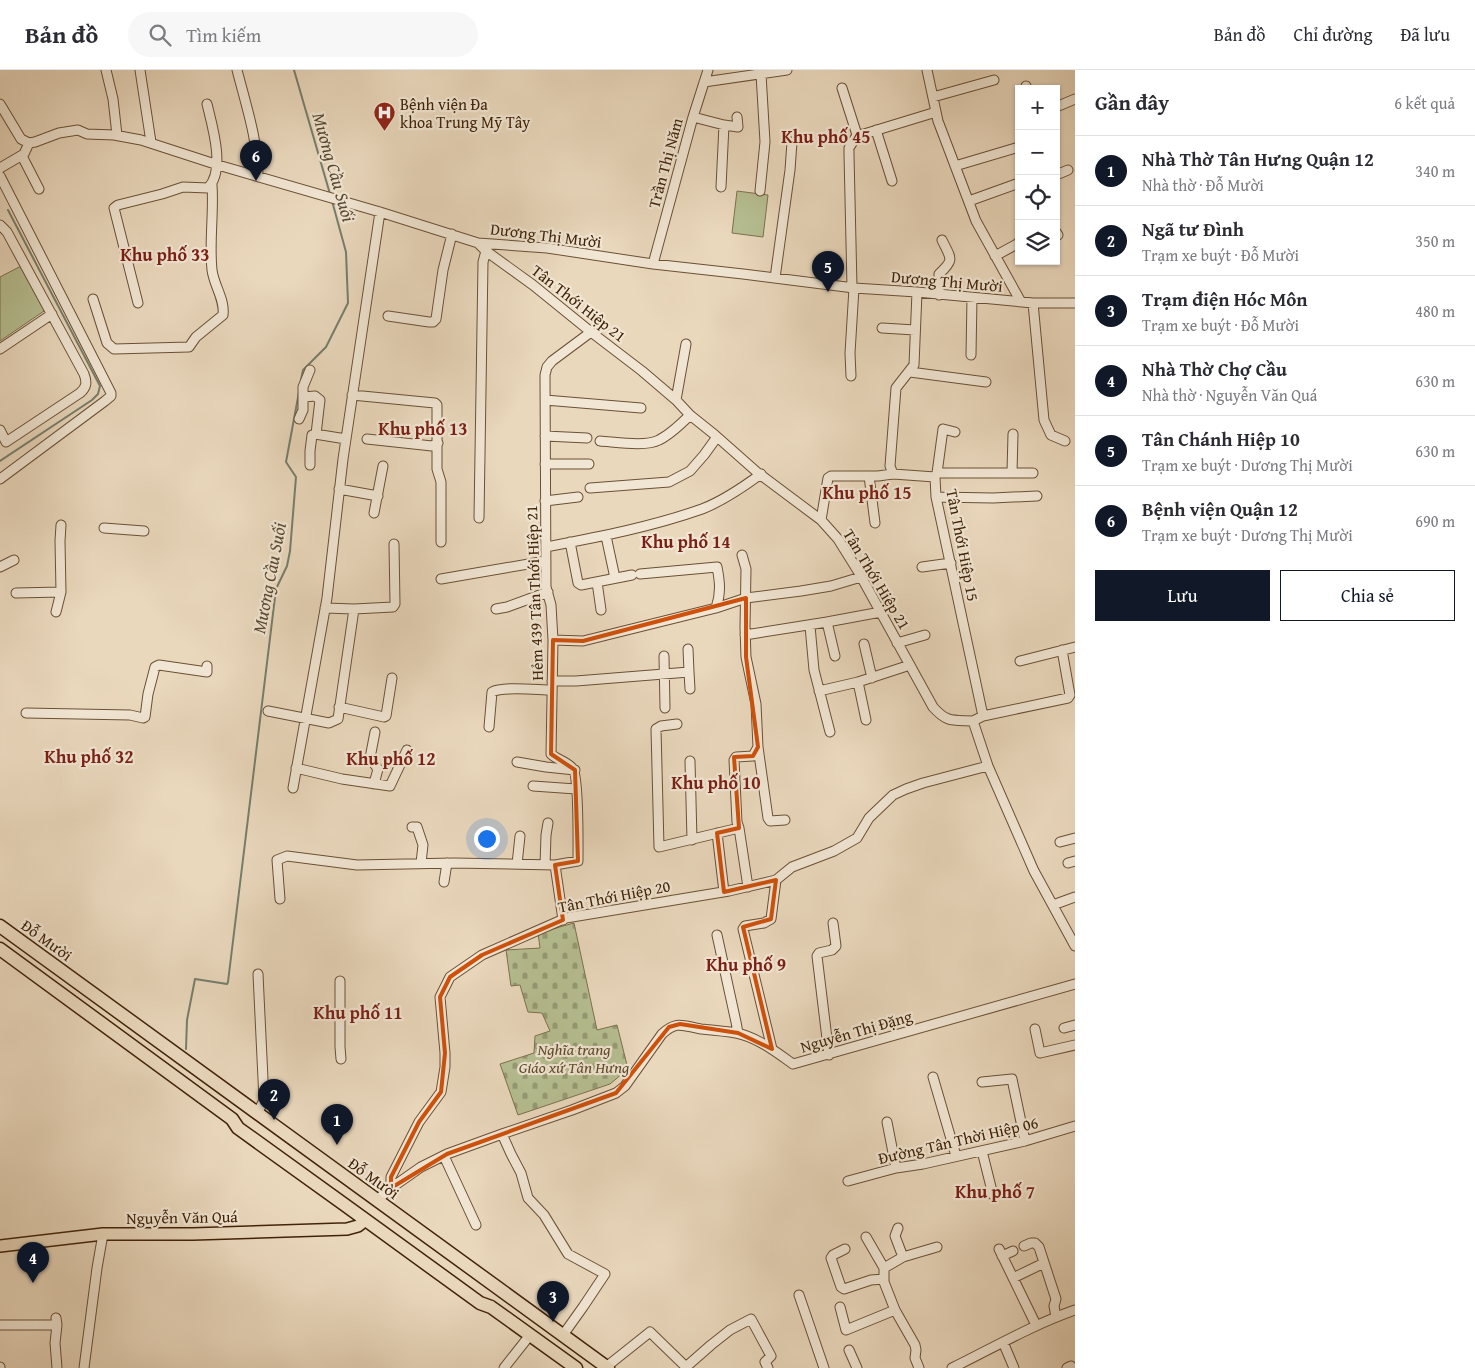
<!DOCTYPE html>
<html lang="vi">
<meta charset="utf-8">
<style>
:root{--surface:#fff;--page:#f7f7f7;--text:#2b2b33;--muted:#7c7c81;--line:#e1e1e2;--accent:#111827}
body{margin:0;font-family:"Gentium Book Plus",serif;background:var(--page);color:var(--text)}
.controls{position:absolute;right:15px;top:15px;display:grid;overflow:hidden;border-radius:0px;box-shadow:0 1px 4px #0004}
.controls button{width:45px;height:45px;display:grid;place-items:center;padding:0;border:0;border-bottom:1px solid var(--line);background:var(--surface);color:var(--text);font:25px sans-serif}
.you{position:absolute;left:486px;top:768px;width:18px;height:18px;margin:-12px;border:4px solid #fff;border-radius:50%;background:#1a73e8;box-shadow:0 0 0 8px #1a73e833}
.badge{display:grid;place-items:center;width:32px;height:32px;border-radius:50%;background:var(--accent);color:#fff;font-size:16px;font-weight:700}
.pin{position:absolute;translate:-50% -41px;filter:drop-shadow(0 1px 2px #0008)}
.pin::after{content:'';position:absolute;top:26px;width:18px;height:15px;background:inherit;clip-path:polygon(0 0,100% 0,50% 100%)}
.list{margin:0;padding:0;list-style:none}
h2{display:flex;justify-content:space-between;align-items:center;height:65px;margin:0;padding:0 20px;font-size:21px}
h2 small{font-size:16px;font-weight:400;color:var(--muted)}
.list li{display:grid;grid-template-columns:32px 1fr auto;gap:15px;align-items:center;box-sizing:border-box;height:70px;padding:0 20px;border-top:1px solid var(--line)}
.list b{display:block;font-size:19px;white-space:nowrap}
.list p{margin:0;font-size:16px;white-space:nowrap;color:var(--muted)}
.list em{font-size:16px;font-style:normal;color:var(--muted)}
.actions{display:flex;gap:10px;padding:15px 20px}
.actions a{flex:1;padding:11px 0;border:1px solid var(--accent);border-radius:0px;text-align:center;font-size:18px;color:var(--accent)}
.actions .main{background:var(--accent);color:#fff}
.icon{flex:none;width:28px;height:28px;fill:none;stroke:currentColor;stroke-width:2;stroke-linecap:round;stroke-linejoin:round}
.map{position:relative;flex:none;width:1075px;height:1298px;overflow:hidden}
header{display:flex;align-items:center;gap:30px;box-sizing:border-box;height:70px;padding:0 25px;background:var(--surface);border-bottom:1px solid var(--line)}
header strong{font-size:24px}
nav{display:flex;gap:28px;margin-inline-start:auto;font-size:18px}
.search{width:350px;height:45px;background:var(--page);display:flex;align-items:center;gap:12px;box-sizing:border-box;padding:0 18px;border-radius:28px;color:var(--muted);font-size:19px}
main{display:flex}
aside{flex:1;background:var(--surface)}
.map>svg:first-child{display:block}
</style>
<header>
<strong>Bản đồ</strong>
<div class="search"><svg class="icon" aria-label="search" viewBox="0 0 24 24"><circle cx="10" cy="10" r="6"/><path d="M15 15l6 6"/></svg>Tìm kiếm</div>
<nav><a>Bản đồ</a><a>Chỉ đường</a><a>Đã lưu</a></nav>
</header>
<main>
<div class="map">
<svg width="1075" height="1298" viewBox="0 0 1075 1298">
<defs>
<pattern id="cemetery-stones" width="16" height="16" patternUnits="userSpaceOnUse" patternTransform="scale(1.25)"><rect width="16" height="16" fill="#b6bf92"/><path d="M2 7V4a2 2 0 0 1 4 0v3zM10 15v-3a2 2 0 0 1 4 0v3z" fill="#969b75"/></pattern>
</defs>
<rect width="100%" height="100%" fill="#ead8bd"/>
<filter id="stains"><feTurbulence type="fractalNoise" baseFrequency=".004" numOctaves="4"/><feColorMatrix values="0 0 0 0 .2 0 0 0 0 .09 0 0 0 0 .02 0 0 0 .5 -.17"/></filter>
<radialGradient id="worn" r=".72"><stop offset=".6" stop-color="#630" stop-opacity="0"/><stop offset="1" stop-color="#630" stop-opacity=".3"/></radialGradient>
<path fill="#b6bf92" stroke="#7c714d" d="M737,121l31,4 -5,42 -31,-4z
M21,196l22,41 1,4 -44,30v-64z"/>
<path fill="url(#cemetery-stones)" stroke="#7c714d" d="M574,853l23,107 20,-5 11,44 -18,15 -92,31 -18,-51 34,-11 1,-17 15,-5 -8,-18 -14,-1 -8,-27 -9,1 -5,-36 34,-2 -2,-15z"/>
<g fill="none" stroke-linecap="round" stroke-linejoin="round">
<path stroke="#757e6e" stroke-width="2" d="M294,0l36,124
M301,310l2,-10 23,-23 22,-44 -2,-51 -14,-51
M0,391l92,-61 6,-6 2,-8 -92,-176
M186,979l1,-29 8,-41 32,5 1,-2 48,-393 11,-23 3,-15 6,-74 -10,-15 13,-70"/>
<defs>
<path id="minor" d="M106,0l7,29 4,36
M140,0l11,72
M237,0c9,35 21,71 21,106
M927,0l11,51 38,100 45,81
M704,12l83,-12
M1026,16v3
M842,18l15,47 7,-1 72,-22
M933,27l61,-17
M0,34l21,35 8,4
M1056,37l19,-8
M693,47l31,8 14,2 -1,-10
M876,60l16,51
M29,73l6,-1 24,-9 19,-3 9,4 27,1 27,5 77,25 162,47 98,31 69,5 106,16 90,10 111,14 63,4 116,11h42
M22,86l17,33
M955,96l64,-19
M0,98l24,-14 5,-11
M1056,105l12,-5
M0,106l111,217v3l-6,5 -105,78
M721,117l3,-62
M760,121l5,-49 -4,-68
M969,131l50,-18
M0,155l7,7 77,142c3,8 3,13 -4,19l-74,49 -6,-12
M1056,162l2,3
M478,173l8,8 47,34 58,47 51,39 34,29 14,15 25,20 43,38 63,47 17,19 20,32 75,136c14,16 20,13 40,14l15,45 46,105 41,75
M995,186l22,-12 2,-2
M653,194l40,-147 15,-47
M775,208l15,-108 2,-28
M852,217l-3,-133v-6l8,-13
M917,222l-3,73 -18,23 -6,78 3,8 42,3 1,20 47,219 -10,5
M939,225v-21c16,-15 12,-15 3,-34
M93,229l14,44 7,6 75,-2 7,-10 27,-22c2,-16 -9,-29 -11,-45 -3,-28 2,-57 0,-85
M138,233l-24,-95 4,-3 44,-11 21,-7 25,1c18,-18 4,-63 -1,-84
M1033,233l11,117 7,15 14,6
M388,246l41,6h4l3,-3 7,-49 9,-36
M882,258l33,2
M0,279l52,-35
M971,285l1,-57
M910,302l76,10
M851,306l-1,-23 4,-65
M352,325l83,8 2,2v64l4,13v60
M304,327l11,-1 5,4 -4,34
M545,330l96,8
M676,330l10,-56
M299,349l4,-9v-23l7,-17
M545,366l42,2
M367,369l65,7 6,-3
M600,371c16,1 46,6 59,-1 12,-6 22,-16 31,-25
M545,394h44
M310,395v-14l2,-16 3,-1 31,5
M1012,402l1,-38
M937,403l6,-44 12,3
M869,406l6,47
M935,407l2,-4h96
M590,418l79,-6 21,-11 14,-16 13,-18
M339,419l39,7
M936,427l57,1 44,-2
M545,431l33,-4
M374,443l9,-47
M479,448l4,-256 3,-11
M821,450l7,-42 3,-2h47l15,-2
M104,458l40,3
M606,466l9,42
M570,472l8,41 3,2 51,-10
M546,477c52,-10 105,-20 156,-38 21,-8 40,-21 59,-35
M0,497l14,-7
M922,497l29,-4
M441,509l105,-18
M597,512l4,28
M16,523l45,-1
M325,538l29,1
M716,538l30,-10 55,-7 30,-5 30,-9
M496,539l11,-2 41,-15
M56,542l5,-20 -1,-51 1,-16
M827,552l54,-10
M810,556l4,44 16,62
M745,565l82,-13 8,34
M553,570l30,1 133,-33c5,-15 4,-26 1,-41l-77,7
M897,573l28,-8
M864,574l8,34
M664,586l1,52
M1020,591l55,-14
M689,602l1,17
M552,611h24l113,-9 -1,-23
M858,612l8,38
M819,621l39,-9 52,-17
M339,637l45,10 2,-1 6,-38
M268,641l61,12 9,-4 16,-110 39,-2 2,-3 -1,-60
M26,643l104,2 13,3 2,-1 3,-23 7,-27 4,-2 48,7v-6
M983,646l85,-18 2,-3 -8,-45
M677,654l-16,2 -5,3 3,118 80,-19 -2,-6 -3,-62 2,-3 17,-1 5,-9 -2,-43 -10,-47 -1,-30 1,-58 -4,-14
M489,657l3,-35c11,-6 46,-2 60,-2
M758,677l10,71 2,3 15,-1
M690,691l2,79
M517,692l29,5 29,3
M296,698l46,11 48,7 17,-36
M374,714l4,-15 -8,-11 5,-26
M533,716l43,3
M293,718l34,-190 16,-139 37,-247
M412,757h5l6,18 -2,18
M739,758l9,59
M717,763l7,59
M1060,772l15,-4
M1068,793l7,-2
M517,794l3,-28
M545,795l1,-30 2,-12
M555,795l23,-4c0,-14 1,-84 -5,-92 -6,-8 -16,-9 -22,-15l2,-114 -2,-35 -5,-18 -1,-212 2,-8 5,-6 39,-29
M444,812l3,-19
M280,829l-3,-39 10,-4 70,9 97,-2 101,2 8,55
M1053,835l22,-8
M717,865l19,87 2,11
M340,911v66l1,12
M1064,958l11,-3
M1035,959l5,24 35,-8
M772,979l-29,-120 2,-3 19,-3 7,-4 5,-39
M829,985l-12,-99 2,-3 13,-3 4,-4 -3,-23
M933,1007l23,79
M982,1012l30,-3 13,62
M257,1044l7,-14 -6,-126
M887,1052l9,46
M502,1064l9,20 10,19 7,25 16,17 24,39 37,20 -22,33 -20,28
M982,1081l11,44
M444,1086l32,69
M848,1111l48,-13 27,-4 102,-23 50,-15
M391,1118v-11l28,-55 22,-30 4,-25v-14l-5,-56 10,-20 32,-22 84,-37 163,-27 47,-11 16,-13 42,-16 23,-13 12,-20 24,-23 13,-6 17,-6 65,-17
M377,1130l14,-12 30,-21 26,-13 55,-20 70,-24 44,-17 9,-7 37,-52c15,-14 21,-8 39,-5 11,1 23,2 35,4 21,4 40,19 57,31l282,-80
M898,1158l-3,8 8,21
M866,1167l18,31
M1024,1176l7,-3h4l4,4 17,52 -2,7 2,11
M845,1179l-12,6 -2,3 10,29 3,2 27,-9 13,-1
M999,1179l37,76
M1002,1186l11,-5
M1013,1208l31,-15
M799,1225l25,73
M840,1237l6,23 49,-20
M56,1248l1,7 -2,18 2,25
M0,1255h57
M1003,1272l11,26
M849,1280l8,18
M0,1297v1
M606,1297l44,-35 36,35 25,-22 19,-15 21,-11 20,37 -6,6 3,6
M84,1298l13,-100 6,-34
M504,1298l26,-33
M919,1298l-4,-10 1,-8 -1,-5 -20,-35 -11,-28v-14l19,-11 34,-10
M952,1298c41,-20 80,-43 123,-58
M1067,1298l4,-2"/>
<path id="major" d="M0,1176l103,-12h90l154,-5 11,-3 5,-4"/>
<path id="highway" d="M0,856l608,442
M0,879l232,170 6,9 107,77 135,98 11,4 85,61"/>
</defs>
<use href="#minor" stroke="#6b5035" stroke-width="11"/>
<use href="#major" stroke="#412308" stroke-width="14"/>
<use href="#highway" stroke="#412308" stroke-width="15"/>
<use href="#minor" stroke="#f1e6d4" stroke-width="9"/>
<use href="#major" stroke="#ead8bd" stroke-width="11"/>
<use href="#highway" stroke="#ead8bd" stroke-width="12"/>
</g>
<path fill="none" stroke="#cf510b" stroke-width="4" stroke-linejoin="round" d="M746,528v59l12,90 -5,9 -19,1 5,71 -22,5 7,59 52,-12 -5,39 -28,8 29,122 -34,-16 -58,-9 -11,3 -53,66 -169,61 -56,34v-11l28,-55 22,-30 4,-39 -5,-56 10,-20 32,-22 81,-35 -8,-55 23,-4 -3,-91 -24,-16 2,-114 30,1z"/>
<defs>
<symbol id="hospital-pin" viewBox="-11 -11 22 30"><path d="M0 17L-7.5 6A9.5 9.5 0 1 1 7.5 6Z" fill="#8f2418" stroke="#f1e6d4"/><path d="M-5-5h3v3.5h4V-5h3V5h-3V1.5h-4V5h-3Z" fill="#fff"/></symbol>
</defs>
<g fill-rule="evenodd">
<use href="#hospital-pin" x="372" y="30" width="25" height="34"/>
</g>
<g text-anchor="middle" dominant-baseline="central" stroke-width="4.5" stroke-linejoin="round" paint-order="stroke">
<g font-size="16" fill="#412308" stroke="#f1e6d4" text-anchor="start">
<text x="400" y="34">Bệnh viện Đa<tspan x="400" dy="18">khoa Trung Mỹ Tây</tspan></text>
</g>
<g font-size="16" fill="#412308" stroke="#f1e6d4">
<text transform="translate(665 93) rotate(-75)">Trần Thị Năm</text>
<text transform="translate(546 165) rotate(7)">Dương Thị Mười</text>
<text transform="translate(947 211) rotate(5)">Dương Thị Mười</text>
<text transform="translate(579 233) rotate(38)">Tân Thới Hiệp 21</text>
<text transform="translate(963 475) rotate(79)">Tân Thới Hiệp 15</text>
<text transform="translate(877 509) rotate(59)">Tân Thới Hiệp 21</text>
<text transform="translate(534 523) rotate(-92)">Hẻm 439 Tân Thới Hiệp 21</text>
<text transform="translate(614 826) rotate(-11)">Tân Thới Hiệp 20</text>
<text transform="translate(47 870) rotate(36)">Đỗ Mười</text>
<text transform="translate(856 961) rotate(-16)">Nguyễn Thị Đặng</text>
<text transform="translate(958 1070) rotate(-13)">Đường Tân Thời Hiệp 06</text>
<text transform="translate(374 1108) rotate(36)">Đỗ Mười</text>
<text transform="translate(182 1147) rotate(-1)">Nguyễn Văn Quá</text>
</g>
<g font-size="16" font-style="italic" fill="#5e4a2a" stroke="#f1e6d4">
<text x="574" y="979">Nghĩa trang<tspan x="574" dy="18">Giáo xứ Tân Hưng</tspan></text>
</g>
<g font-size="18" font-weight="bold" fill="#7a1f14" stroke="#f1e6d4">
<text x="826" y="66">Khu phố 45</text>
<text x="165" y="184">Khu phố 33</text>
<text x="423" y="358">Khu phố 13</text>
<text x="867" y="422">Khu phố 15</text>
<text x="686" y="471">Khu phố 14</text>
<text x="89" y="686">Khu phố 32</text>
<text x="391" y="688">Khu phố 12</text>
<text x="716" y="712">Khu phố 10</text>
<text x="746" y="894">Khu phố 9</text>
<text x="358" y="942">Khu phố 11</text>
<text x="995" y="1121">Khu phố 7</text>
</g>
<g font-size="18" font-style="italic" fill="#574932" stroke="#f1e6d4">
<text transform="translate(334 97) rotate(74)">Mương Cầu Suối</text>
<text transform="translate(269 508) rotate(-79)">Mương Cầu Suối</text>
</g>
</g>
<rect width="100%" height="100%" filter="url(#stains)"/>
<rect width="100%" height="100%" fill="url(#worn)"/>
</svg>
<div class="controls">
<button>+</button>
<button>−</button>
<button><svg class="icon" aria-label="locate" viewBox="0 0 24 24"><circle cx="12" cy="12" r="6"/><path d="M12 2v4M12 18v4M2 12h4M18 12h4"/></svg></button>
<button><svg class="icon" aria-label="layers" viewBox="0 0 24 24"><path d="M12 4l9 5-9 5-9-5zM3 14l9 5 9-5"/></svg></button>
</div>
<div class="you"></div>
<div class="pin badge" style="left:337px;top:1075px">1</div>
<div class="pin badge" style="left:274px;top:1050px">2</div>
<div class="pin badge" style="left:553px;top:1252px">3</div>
<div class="pin badge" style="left:33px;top:1213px">4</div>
<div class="pin badge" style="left:828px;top:222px">5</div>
<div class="pin badge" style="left:256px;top:111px">6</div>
</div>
<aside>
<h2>Gần đây<small>6 kết quả</small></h2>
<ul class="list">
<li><span class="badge">1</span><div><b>Nhà Thờ Tân Hưng Quận 12</b><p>Nhà thờ · Đỗ Mười</p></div><em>340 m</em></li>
<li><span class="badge">2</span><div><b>Ngã tư Đình</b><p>Trạm xe buýt · Đỗ Mười</p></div><em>350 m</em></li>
<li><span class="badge">3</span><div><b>Trạm điện Hóc Môn</b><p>Trạm xe buýt · Đỗ Mười</p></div><em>480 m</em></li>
<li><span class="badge">4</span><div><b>Nhà Thờ Chợ Cầu</b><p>Nhà thờ · Nguyễn Văn Quá</p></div><em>630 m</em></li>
<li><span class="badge">5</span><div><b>Tân Chánh Hiệp 10</b><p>Trạm xe buýt · Dương Thị Mười</p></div><em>630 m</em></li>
<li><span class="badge">6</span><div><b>Bệnh viện Quận 12</b><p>Trạm xe buýt · Dương Thị Mười</p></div><em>690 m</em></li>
</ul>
<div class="actions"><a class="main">Lưu</a><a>Chia sẻ</a></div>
</aside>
</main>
